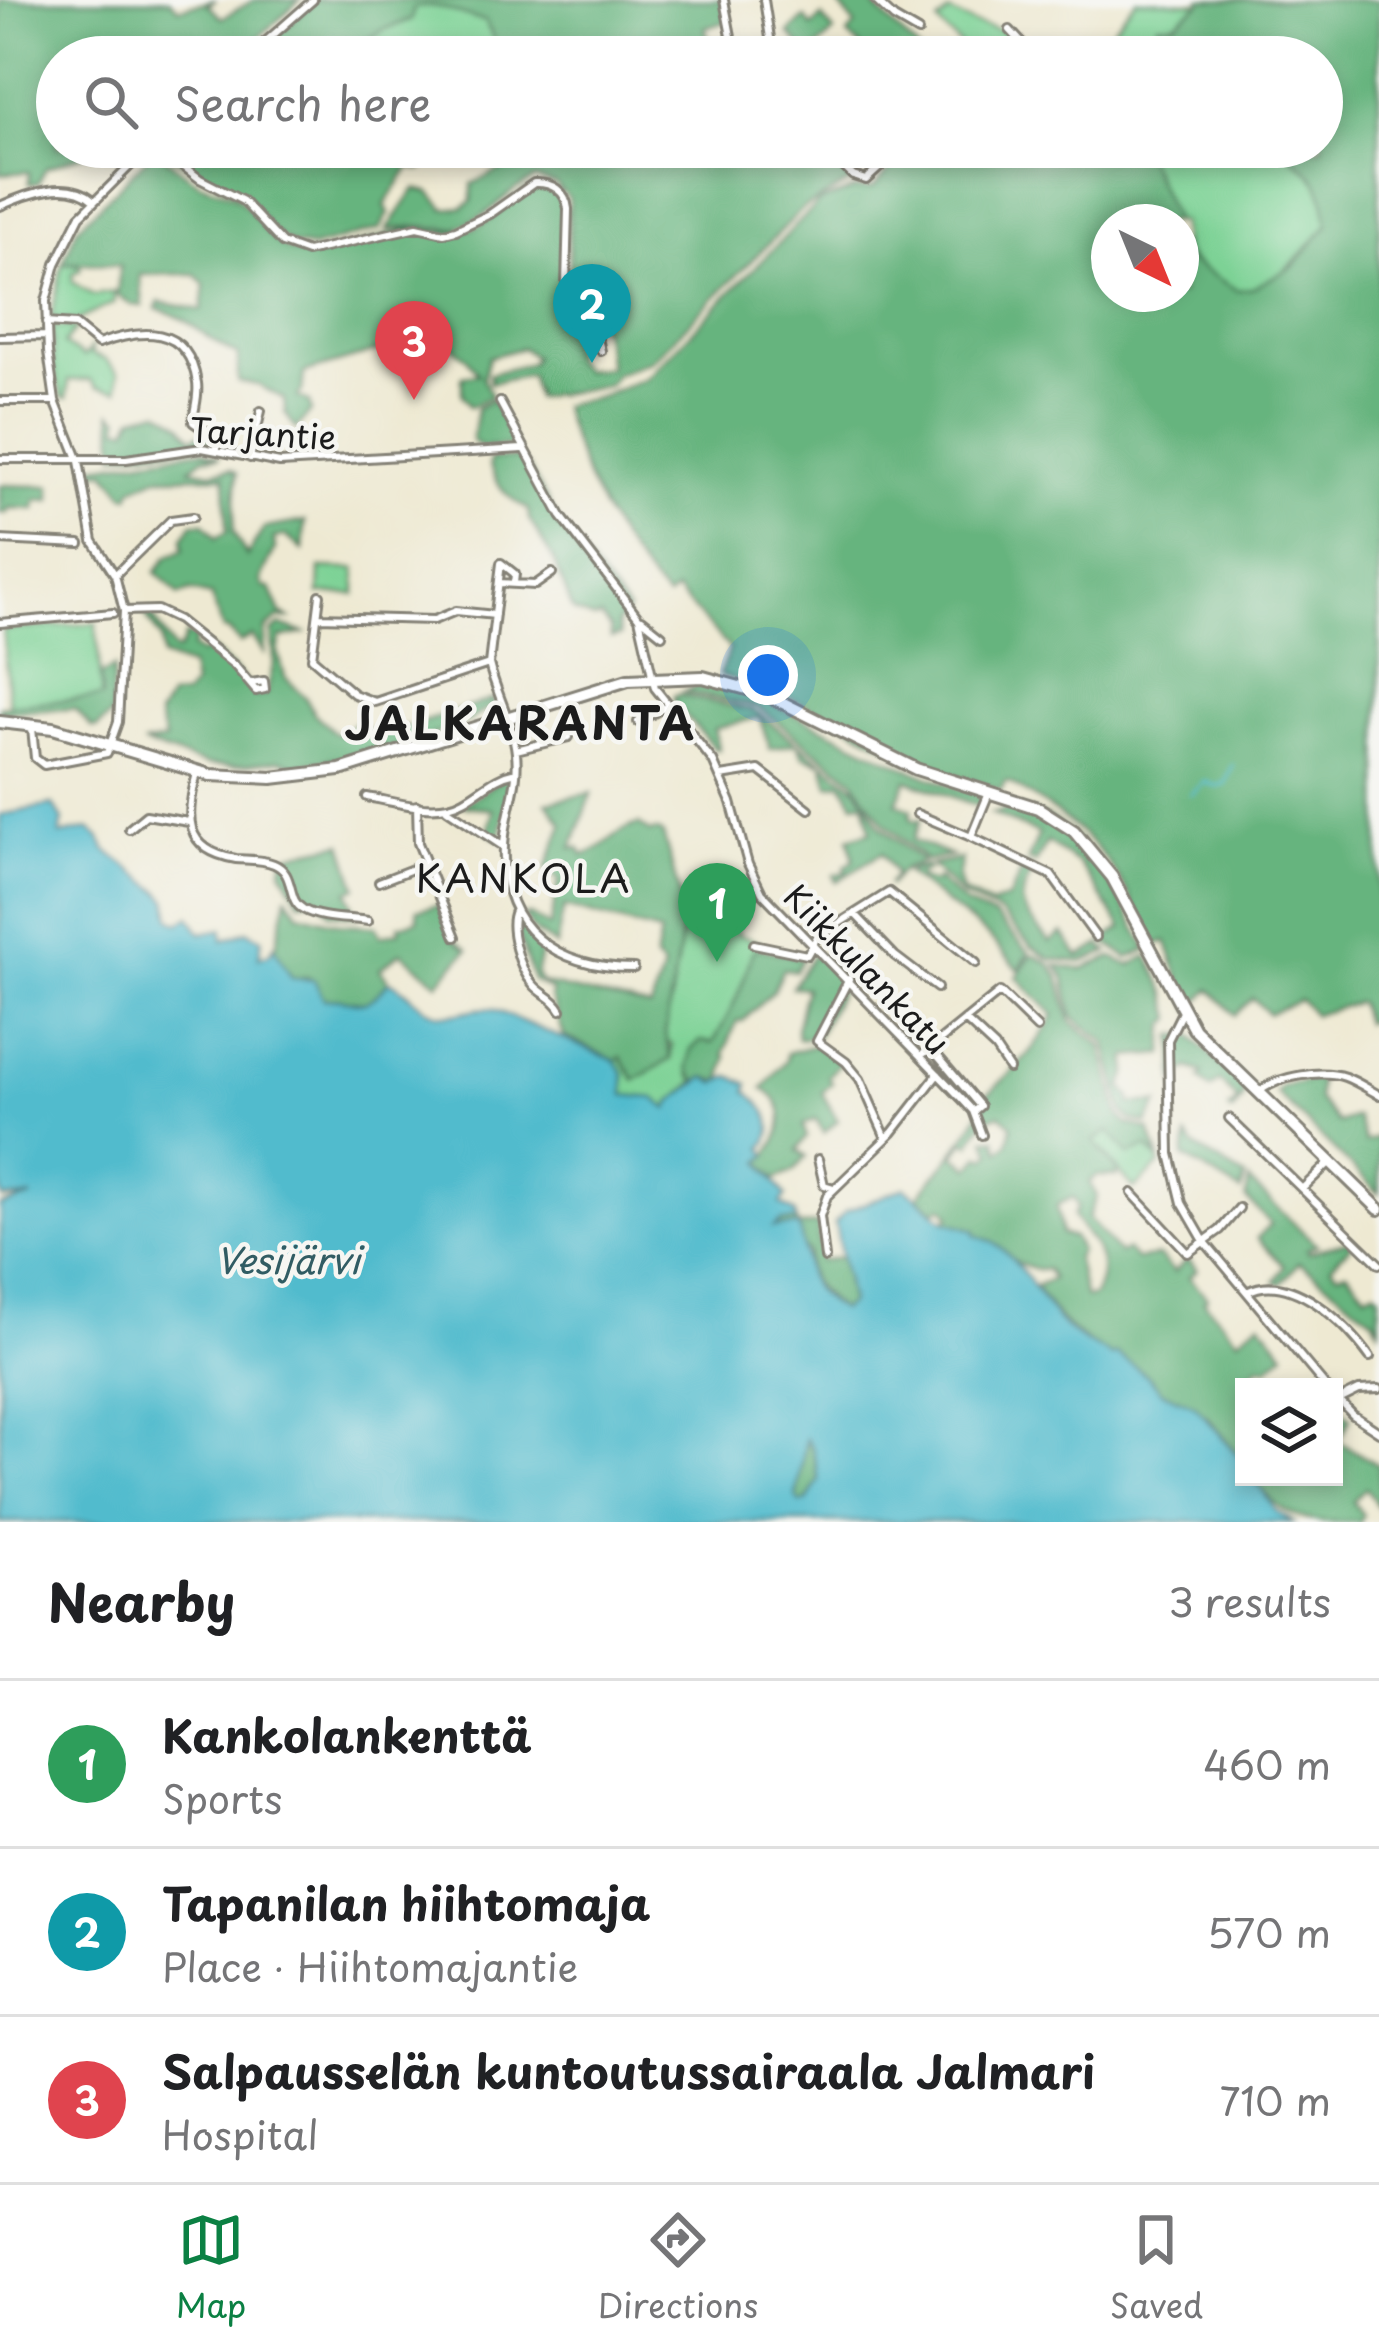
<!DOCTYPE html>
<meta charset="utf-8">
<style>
:root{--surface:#fff;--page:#f6f6f6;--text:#202124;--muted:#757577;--line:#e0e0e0;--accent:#0b8043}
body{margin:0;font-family:"Playpen Sans",sans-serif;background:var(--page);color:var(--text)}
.controls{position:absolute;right:36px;bottom:36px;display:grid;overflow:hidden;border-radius:0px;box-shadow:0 6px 18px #0003}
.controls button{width:108px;height:108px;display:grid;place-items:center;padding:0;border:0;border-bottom:3px solid var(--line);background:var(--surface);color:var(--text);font:60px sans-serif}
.compass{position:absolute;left:1091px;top:204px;width:108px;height:108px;border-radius:50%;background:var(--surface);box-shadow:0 6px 18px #0003;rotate:137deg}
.you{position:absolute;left:768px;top:675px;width:42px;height:42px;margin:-30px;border:9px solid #fff;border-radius:50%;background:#1a73e8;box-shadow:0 0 0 18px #1a73e833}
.badge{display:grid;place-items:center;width:78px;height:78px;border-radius:50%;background:var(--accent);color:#fff;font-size:39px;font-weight:700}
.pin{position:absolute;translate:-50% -99px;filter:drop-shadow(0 3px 6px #0008)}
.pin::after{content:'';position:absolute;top:63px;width:42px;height:36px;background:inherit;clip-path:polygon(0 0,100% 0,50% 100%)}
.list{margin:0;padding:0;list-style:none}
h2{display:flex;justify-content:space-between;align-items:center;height:156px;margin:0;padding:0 48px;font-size:51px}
h2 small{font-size:39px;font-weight:400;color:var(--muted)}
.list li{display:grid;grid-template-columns:78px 1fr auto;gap:36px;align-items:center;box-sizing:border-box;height:168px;padding:0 48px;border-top:3px solid var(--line)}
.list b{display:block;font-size:45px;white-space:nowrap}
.list p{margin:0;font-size:39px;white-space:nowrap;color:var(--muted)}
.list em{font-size:39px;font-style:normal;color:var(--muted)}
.icon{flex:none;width:66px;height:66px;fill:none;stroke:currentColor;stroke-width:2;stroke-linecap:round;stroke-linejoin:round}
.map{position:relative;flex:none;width:1379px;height:1522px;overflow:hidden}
.search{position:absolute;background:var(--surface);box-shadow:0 6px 18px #0003;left:36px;right:36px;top:36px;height:132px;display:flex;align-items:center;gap:30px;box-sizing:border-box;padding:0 42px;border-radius:66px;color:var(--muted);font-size:45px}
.sheet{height:660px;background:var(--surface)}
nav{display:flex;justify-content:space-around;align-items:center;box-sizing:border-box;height:168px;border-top:3px solid var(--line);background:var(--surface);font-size:33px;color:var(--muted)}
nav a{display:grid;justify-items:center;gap:6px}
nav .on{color:var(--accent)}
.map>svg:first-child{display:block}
</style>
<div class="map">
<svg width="1379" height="1522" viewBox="0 0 1379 1522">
<rect width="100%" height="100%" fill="#f6f6f2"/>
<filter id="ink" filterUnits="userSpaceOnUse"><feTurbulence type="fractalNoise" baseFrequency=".00833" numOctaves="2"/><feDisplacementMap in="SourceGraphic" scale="24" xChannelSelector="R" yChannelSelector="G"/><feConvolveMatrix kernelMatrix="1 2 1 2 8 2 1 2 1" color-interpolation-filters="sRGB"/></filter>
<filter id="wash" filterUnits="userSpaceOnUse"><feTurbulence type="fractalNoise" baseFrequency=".004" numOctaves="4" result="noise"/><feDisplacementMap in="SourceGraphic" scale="48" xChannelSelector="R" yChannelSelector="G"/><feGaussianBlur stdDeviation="2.7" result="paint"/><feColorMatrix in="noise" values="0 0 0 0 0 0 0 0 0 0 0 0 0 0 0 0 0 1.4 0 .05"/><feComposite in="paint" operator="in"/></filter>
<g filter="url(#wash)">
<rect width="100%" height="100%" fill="#eee9d2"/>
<path fill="#7dd295" stroke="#4c7758" stroke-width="3" d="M1136,0l66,3 -27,20 -17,1 13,33h-55l-5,-26z
M425,3c22,1 38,15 60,18l15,30 -2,6h-157l44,-28 26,-9 3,-13z
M949,12l26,12 33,8 9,14 -4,11h-41l-34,-34z
M1142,147h138l37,29 8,23 3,26c-18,20 -60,72 -91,65 -8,-2 -18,-11 -25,-15 -27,-16 -31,-21 -31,-53h-6z
M62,264l18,1v5l-8,4 1,8 20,13 21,-3v11l-38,18 -25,-2z
M52,326l24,2 -12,16 20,13 8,-10 -1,7 15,6 12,13v18l-21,-4 -6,-7h-22l-2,18 -5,-1 -8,-29z
M320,568l36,1v25h-37z
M96,623l6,74 -93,8 -6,-75z
M736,913l1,21 22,8 -36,91 -10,11 -22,5 -1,26 6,7 -24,19 -2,8 -46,-13v-22l-8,-13 4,-4 15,23 36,-21 1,-15 -8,-3 1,-9 19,-109z
M1109,1130c20,9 43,14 51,35l-26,24 -40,-48z"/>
<path fill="#66b47e" stroke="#41684d" stroke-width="3" fill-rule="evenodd" d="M0,0h170l9,8 37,-8 -8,5 14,13 32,-18h46l-63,57 -21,-5 -5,5h-154v90h67l-1,14 -20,-14 -57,21 -8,15 -9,1v-12l-29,2z
M316,0h406l4,22 -21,6 10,29h-217l2,-6 -15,-30c-27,-4 -44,-21 -71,-13l-3,12 -27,9 -43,28h-89z
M835,0h33l57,57h-54l-23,-22 7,-10z
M1200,0h179v1018l-15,5 -6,-21 -44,13 -14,-15 -32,14 -15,-16 -18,17 -25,-26 -19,20 -25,-68 -12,5c-41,-89 -60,-112 -144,-163l-5,-1 -4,9 -90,-31 -76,-42 -60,-27 -56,-16 11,-26 -54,-58 -9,7c-52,-53 -86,-123 -106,-193l35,-7 50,-20 173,-176 36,-13 18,-1 38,-41h231l33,75h-66v72h72v-53l7,19 49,30 16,-2 40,-22 35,-41c-5,-48 -14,-48 -48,-78h42v-90h-151l-14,-33 18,-1 26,-20z
M805,17l7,10 10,-10 12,15 -25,24 -20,-23z
M172,147h260l-10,23 -12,-3 -25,38 4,8 -9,16 -68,19 -18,-3 -20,-12 -26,-33 -75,-43z
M506,147h310l38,33 -50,28 -152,152 -36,14 -8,11 -72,13 -6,-23 -40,8 -1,-9 42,-11 3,-6 -12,-9 -33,9 -6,21 8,18 -21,11 -8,-12v-19l16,-2 -12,-17 -30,-23 -132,39 -2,19 -5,5 12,5 2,9 -15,18 -11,-16 -1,-14 -26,-14 -20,-3v-27c-29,-13 -48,-38 -81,-46l2,-7 43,8 3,-25 -10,-11 -55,1 3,31 -11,-1 -15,-10 3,-30 -57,-2 14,-35 78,-78c15,12 29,24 45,33 14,6 30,9 42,19 18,17 26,41 52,50 26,9 84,-18 116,-22 22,-2 40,6 63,-2 33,-10 48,-57 85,-36l7,18 -3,66 11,83 10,12 26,-4 -7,-37 -33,-42v-89l-13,-15 -21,-5 -21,11 -28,24 -31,15 -38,-3 -30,4 28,-41 15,3 15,17 18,-2 9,-6v-17l35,-17z
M492,400l22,41 -2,5 -30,2 -10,-7 5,-33z
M160,410l22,14 10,13 8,-3 11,6 -4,4 -91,10 -4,-42 8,6 -1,9 9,1 6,-12z
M203,450l17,7h-16l-14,11 22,4 18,-3 7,4 -4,59 14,24 17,-28 41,-7 -2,29 -17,-14 -12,2 1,11 -14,30 2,8 7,1 11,25 8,5h-10l-13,11 -2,24 -12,-17 -12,7 -12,-13h-5l-12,-34 -20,-5 -12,4 -23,-23 11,-15 17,-8 -1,-11 10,-15h12l11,15 11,-6 -2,-56 -67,1 -25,11 -3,8 -5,-1 -19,-24 -18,2 -1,-6z
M519,458l9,8 36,65 64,80 -11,13 3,12 -9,2 -1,-10 -9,-11 -7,2 -21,-8 -19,-50 -25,-42 -1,-10c-21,-10 -30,-23 -39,-44l2,-6z
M0,485l51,1v14h-15l-1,9 -27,-1 -1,5h-7z
M150,612l24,38 4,1 8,-16 10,3 -4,10 9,6 10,-5 29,26 15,21 11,-2 8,-32 -2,-30 9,-7 23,8 -23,5 -3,14 7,25 20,20 9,16 21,20 8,1 15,-14 18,17 15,-5 2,-6 14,1 87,-28 1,6 -30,18 -52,20 -89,25 10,-10 -38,8 -16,-6 -46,6 -28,-1 -63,-21 22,-3 -7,-25 12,-19 14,-1 9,-10 -3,-19 -28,-10 -1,-18 -17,-26z
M114,667l-3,49 -14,12h-5l-18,-19 -74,3v-5l9,-2 93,-8 -2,-21z
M717,684c90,28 169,82 259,110l6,6 -2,7 -73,-27 -10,23 15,7 -2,7 4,4 7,-2 -8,21 38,16 -24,5 -43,-38 -31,-44 -95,-72 -75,-15 16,-7z
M679,695l76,16 103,78 22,37 43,36 -20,7 -15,17 7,-12 -13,-21 -46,29 -2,-7 12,-3 -1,-6 9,-5 -5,-23 22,-7 -7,-29 -10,1 -12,-20 -13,2 -6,-22 -20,-7 -6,-13 -27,6 -10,-32 -46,12 5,20h-4l-41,-47v-6z
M511,777l-11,62 -12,-7 5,-22 -30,-5 40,-27z
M592,793l-20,55h7l4,7c23,-6 31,-25 56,-31l11,8 9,-1 4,3 22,80 -20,118 6,27 -36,21 -14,-23 -5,4 -52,-25 -14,-39 2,-6 -19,-10 -18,-57v-7l27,32 -6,26 5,8 110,25 12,-40 -8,-8 5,-27 -96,-26 -8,39 -21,-14 -11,-16 6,-1 20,12 9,-47 -13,-11 17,-45 -16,-22z
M1015,807c6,2 12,2 18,4 57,18 88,91 115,139l-20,8 -25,-17 19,-13 -42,-63 -33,-23 -11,21 -8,-3 11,-26 -47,-20z
M343,843l14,44 -9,4 9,25 -27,-3 -13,-15 -17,3 -18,-31 2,-13 6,-3z
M962,859l-4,19 4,14 29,13 18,-7 15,-32 9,3c-20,41 -10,39 17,73l13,-9 16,24 21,-12 8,7 -26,10 -32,-3 -18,-12 -33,-34 -37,-17 -31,-31z
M926,866l3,4 -10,3 2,6 13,4 3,-4 29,26 29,12 34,35 -10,18 -30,-33 -84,-65z
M287,896l12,17 43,11 34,2 4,10 20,-5 -1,-6 19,-5 -1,-10 22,-5 14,34 15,11 -30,33 -37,-31 -21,17 9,12c-28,38 -30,13 -66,18l-15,-22 -16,1 -17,-27z
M758,948l44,10 -7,13 -12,-2 -10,22 -30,30h-6l-13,33 3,3 -6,25 -15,-5 -10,5 -8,-14 3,-19 10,-8 12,2c16,-28 31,-57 39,-91z
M1032,954l18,10 9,13 12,44 31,24 17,70 8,9 23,6 10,30 -13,-13 -18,8 -20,-24 -15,10 25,31 -2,4h-20l-8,6 8,14 -9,22 31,36 8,-4 9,9 23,-3 15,16 14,-13 9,11 -8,7 18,20 -3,4 34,38 22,-18 25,31 -17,15 -9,-2 -12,13 3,9h-6v75l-36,-45 -47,-26 -13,-15 -32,-22 -4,2c-35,-18 -56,-36 -77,-70l17,-7 -6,-10c-19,7 -49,-23 -72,-34l1,-5 -30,-9 6,-6 -8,-9 -7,5 -18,-14c15,-21 67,-77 64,-98 30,-26 53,-48 72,-84l-37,-38zM1000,1114l12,11 -4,18 -8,8 -4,-13 -10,1 6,13 -6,6 -5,-3 -10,13 -16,-13 10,-14 5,3 15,-24zM1073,1197l5,10 -5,9c21,31 39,43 21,80l-8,2c-6,-12 -5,-26 -10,-40l4,-7 -6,-13 -13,-4 -4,-29z
M812,955l19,10 14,16 -28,56 -19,2 -2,-10 10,-41 -14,-1z
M1148,956l19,38 6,24 -7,8 -2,28 -37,3 1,15 -6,16 8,7 1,8h28l-12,21 -17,-4 -7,-8 -17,-70 -33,-25 -9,-41 -8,-11 26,4 30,-12 18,8z
M1174,1035h17l53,55 -2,9 -10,13 -3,-3 9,-9 -19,-19 -9,8 -10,-10 3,-6 -14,-5 -14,13z
M816,1045l24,17 -12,15 4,6 -10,10 16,28 -14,12 -8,-14 -13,6 4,12 -10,13 9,7 -13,15 -17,7 -15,-17c21,-22 33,-55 2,-73l23,-29 1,-7z
M1319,1079l-1,20 20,24 18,-6 9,25 14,-5v57l-103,-101 6,-7z
M1187,1137l7,9 51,31 -4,15 -57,-35z
M1249,1181l68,64 -10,4 2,4 41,-13 3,3 -22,23 7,7 9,-2 19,22 9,-3 4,4v34l-6,-10 -74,-56 -18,22 -6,-2 9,-16 -27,-28 14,-14 -25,-26z
M780,1221h16l3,5 19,-2 2,37 22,-4 8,46 -9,7c-20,-16 -37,-30 -33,-58l-36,-25z
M1338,1407l13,11 -13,23 41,24v44l-13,-21 -13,14 10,13 -3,7c-56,0 -77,0 -107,-45h81v-66z
M806,1438l6,9 7,33 -12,21 -6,2 -5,-5z"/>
<path fill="#51bbcd" stroke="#366c74" stroke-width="3" fill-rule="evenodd" d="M53,805l10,15 -3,15 29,-6 10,8 7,13 55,42 7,8 3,18 9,5 10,-7 11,17 22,-4v11l24,-9 15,7 -3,19 11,-4 4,-7 18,32 22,2 10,19c36,-4 37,19 65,-18 17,6 26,22 42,30 22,10 40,-6 62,-2l123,52 8,13 1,21 29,3 15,11 3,-8 34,-24 10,6 14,-7 19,8 -2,7c19,17 34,34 16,57l5,7 -7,7 25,34 -5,8 14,9 1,8h-15l-7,6 24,-1c8,21 5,49 19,66 5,6 17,13 24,18l9,-7 -15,-80 11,-12 59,-24 40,34 30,9v5c44,12 56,58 87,89 14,14 32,22 50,32l4,-2 32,22 13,15 34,14 49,57v15h9l24,35 16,10h-1293v-316l32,-9 -29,2 -2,-8 -1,-376zM806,1439l6,8 7,33 -12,21 -6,2 -5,-6z"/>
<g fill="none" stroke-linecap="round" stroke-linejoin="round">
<path stroke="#51bbcd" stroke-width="3" d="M1191,795l14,-13 11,4 9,-2 8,-19"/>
</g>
</g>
<g filter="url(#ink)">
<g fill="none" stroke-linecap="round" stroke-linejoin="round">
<defs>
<path id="minor" d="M724,0l11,57
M764,0l9,57
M875,0l19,18 24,14
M1010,30l12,13 -2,14
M248,57l65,-57
M158,147l42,32 43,22 39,42 25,9 110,-25 27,6 12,-3 34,-16 44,-31c18,-1 32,8 34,26l-2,76 28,36 7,30
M823,147l30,29 13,4 36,-33
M0,206c27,-12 68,-28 93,-6
M46,323l29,2 23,19c42,-15 90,-21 99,39 2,13 -3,26 -4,39l24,17v11
M0,337l46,-1
M0,401h55
M500,402l61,114 78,102 16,70 58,73 18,41 17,62 14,29 199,205 12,13 9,24
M250,458l11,-47
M0,459h126l76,-11 78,15 243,-14
M0,540l80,4
M115,575l56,-55 22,-3
M499,583l36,2 17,-12
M320,595l-8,63 42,36 21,8 114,-38c7,29 24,59 27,89 4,32 -11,61 -12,93 -4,83 52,122 130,122
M124,611l33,-1 21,10 57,46 21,25 9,-2 -1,-8 -13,2
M319,617l115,3 22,-9 39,4
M642,619l20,16
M0,623l113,-10
M489,664l12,-101 14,11 -1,9
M638,722l28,-16
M32,728l3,30 9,7 63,-12 11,-31 6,-111 -9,-36 -22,-34 -14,-80 -24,-60 -7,-49 -2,-51 10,-37 24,-48 69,-69
M516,750l53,-13
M197,773c-11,43 -15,77 39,86 11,1 27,0 38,5 22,9 12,36 29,45 16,10 46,9 65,12
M721,776l38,-6 50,39
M989,793l-18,44 80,38 45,62
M367,797c31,5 69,19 97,3 18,-10 31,-24 52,-28
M417,805l1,38 38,94
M447,809l57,38
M917,814l54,23
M129,829l17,-14 43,7
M379,882l46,-18
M515,911c-8,17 5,59 18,73 10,12 20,12 28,26
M855,914l40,42 42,32
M754,944l53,11 10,-18 72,-45 87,71
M849,979l-32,62 29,21 14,17 26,59
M1182,1012l-14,28 2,114 12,49 22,38 122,146
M965,1020l30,28 14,21
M930,1047l50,59 -6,5
M922,1055l78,-63 37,36
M1260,1091c19,-15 61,-22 85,-14 11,4 23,12 34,18
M1229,1118l73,71 27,-26
M818,1159l6,26 10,3
M1302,1189l77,75
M1132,1193l56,60 32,-23 19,-22
M825,1258l-5,-42 7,-20 65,-63 46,-59
M1247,1292c43,-23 100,32 123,65
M1334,1395l19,20 26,17
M1339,1400l20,-10 20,-1"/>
<path id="secondary" d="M0,722l53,6 157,47 62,3 68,-8 288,-90 75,-3 62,17 151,75 122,39 36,23 38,46 82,152 185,180"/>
</defs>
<use href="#minor" stroke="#858277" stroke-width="12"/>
<use href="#secondary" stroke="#858277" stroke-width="16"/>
<use href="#minor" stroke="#fff" stroke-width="6"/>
<use href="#secondary" stroke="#fff" stroke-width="10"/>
</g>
</g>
<g text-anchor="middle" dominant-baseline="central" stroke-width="9" stroke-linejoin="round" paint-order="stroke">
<g font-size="33" fill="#1c1c1c" stroke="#f6f6f2">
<text transform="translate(263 432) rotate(3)">Tarjantie</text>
<text transform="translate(868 968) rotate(46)">Kiikkulankatu</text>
</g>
<g font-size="36" font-style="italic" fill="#315c63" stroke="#f6f6f2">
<text x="288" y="1259">Vesijärvi</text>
</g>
<g font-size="39" letter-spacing="3" fill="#1c1c1c" stroke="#f6f6f2">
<text x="524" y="876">KANKOLA</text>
</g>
<g font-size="45" font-weight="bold" letter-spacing="3" fill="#1c1c1c" stroke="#f6f6f2">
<text x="521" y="721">JALKARANTA</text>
</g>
</g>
</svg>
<div class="controls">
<button><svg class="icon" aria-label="layers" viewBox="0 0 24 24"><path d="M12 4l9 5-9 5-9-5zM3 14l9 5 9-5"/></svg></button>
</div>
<svg class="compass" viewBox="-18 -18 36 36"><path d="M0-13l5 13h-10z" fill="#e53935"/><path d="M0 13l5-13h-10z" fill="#757577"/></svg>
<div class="you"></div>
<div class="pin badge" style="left:717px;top:962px;background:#2e9e5b">1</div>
<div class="pin badge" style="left:592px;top:363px;background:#0f9aa8">2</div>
<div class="pin badge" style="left:414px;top:400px;background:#e0444e">3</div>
<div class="search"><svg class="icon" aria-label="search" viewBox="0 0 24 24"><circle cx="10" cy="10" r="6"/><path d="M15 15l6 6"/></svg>Search here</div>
</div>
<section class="sheet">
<h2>Nearby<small>3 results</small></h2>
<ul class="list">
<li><span class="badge" style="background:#2e9e5b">1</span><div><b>Kankolankenttä</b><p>Sports</p></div><em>460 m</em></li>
<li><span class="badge" style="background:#0f9aa8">2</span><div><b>Tapanilan hiihtomaja</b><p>Place · Hiihtomajantie</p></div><em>570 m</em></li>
<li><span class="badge" style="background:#e0444e">3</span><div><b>Salpausselän kuntoutussairaala Jalmari</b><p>Hospital</p></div><em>710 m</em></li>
</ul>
</section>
<nav>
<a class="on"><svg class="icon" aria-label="map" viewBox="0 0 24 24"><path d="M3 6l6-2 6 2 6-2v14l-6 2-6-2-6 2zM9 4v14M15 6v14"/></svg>Map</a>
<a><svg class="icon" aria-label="directions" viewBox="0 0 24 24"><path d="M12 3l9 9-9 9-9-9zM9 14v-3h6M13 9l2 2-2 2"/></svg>Directions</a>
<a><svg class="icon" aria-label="saved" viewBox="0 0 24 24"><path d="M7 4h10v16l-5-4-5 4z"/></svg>Saved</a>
</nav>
